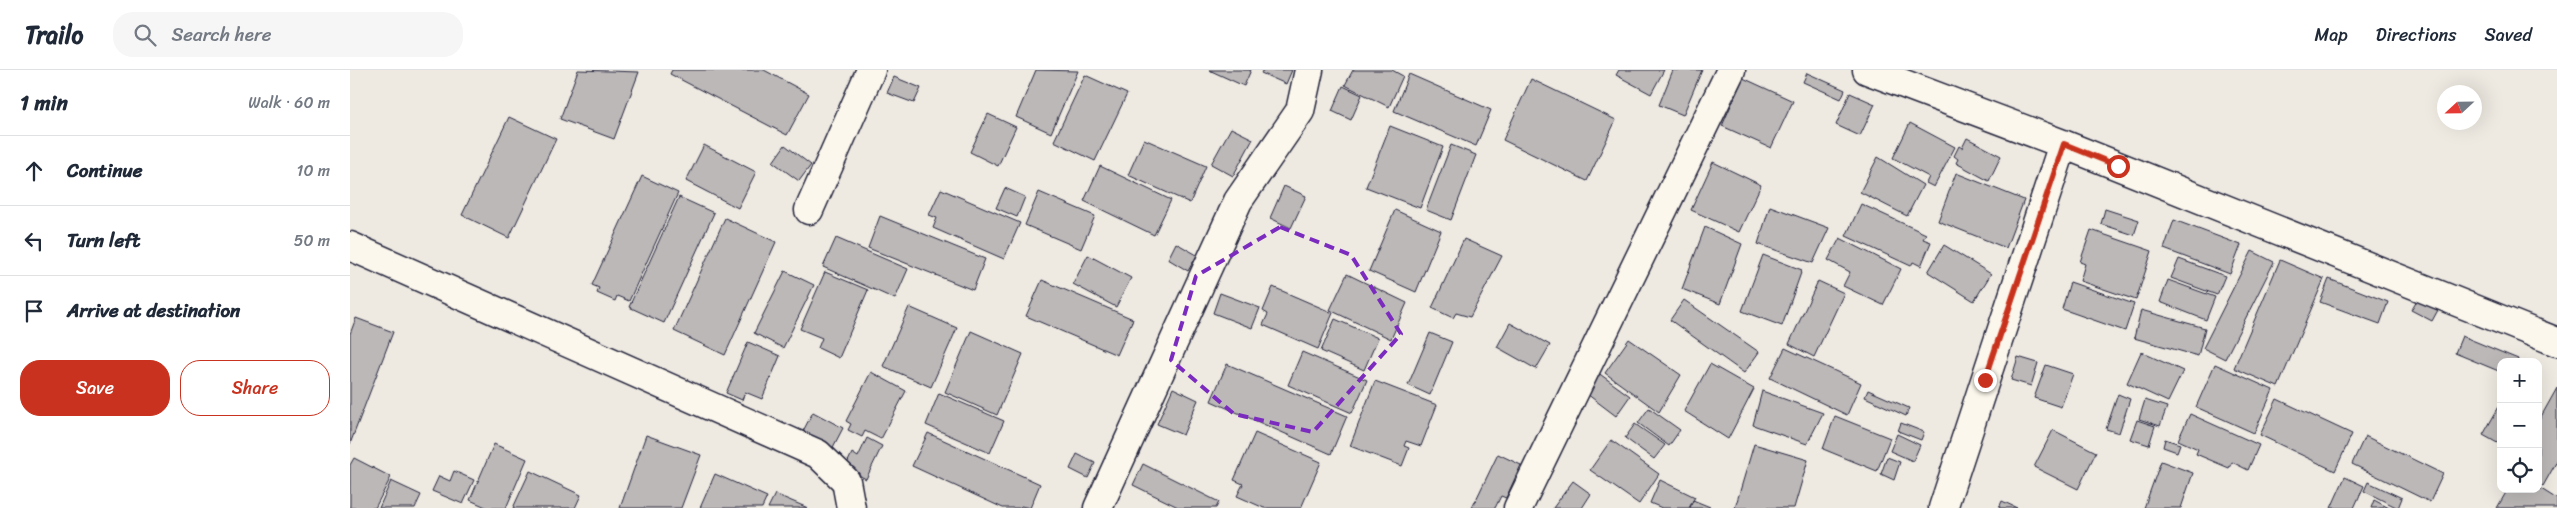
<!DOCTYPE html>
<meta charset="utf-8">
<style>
:root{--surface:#fff;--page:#f6f6f7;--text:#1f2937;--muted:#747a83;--line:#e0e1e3;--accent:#c8321e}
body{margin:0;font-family:Sriracha,sans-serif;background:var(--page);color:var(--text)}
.controls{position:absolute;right:15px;bottom:15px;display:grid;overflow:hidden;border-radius:10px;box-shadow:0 5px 20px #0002}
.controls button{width:45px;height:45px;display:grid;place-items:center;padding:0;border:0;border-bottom:1px solid var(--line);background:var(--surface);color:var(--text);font:25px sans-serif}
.compass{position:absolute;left:2087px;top:15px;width:45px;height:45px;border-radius:50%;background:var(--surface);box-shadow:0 5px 20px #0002;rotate:248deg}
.stop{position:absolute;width:15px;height:15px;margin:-11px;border:4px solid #c8321e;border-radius:50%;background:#fff}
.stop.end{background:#c8321e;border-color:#fff;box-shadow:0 1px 5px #0008}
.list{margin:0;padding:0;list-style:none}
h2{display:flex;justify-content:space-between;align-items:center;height:65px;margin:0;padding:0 20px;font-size:21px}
h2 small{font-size:16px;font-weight:400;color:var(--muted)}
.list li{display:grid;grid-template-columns:32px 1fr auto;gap:15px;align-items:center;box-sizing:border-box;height:70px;padding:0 20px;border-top:1px solid var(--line)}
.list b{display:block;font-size:19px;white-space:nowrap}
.list em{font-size:16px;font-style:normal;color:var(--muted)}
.actions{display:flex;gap:10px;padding:15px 20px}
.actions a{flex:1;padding:11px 0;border:1px solid var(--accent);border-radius:20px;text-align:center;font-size:18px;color:var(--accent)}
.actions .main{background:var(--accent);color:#fff}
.icon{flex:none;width:28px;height:28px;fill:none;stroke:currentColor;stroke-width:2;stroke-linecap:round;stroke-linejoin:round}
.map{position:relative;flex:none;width:2207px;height:438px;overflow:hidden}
header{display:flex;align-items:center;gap:30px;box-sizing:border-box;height:70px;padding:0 25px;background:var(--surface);border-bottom:1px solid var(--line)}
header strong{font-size:24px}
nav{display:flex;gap:28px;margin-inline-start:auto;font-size:18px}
.search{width:350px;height:45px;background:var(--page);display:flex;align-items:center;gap:12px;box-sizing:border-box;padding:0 18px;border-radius:20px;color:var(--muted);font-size:19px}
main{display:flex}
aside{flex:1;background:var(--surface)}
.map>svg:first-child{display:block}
</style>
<header>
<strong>Trailo</strong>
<div class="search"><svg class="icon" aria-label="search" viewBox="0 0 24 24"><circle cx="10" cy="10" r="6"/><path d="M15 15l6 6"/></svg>Search here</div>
<nav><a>Map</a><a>Directions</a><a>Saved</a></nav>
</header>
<main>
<aside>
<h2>1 min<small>Walk · 60 m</small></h2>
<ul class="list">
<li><svg class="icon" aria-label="ahead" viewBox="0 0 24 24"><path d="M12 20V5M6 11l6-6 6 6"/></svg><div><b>Continue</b></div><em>10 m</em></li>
<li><svg class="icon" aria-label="left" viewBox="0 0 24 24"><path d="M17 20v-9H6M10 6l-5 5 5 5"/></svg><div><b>Turn left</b></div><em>50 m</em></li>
<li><svg class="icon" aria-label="arrive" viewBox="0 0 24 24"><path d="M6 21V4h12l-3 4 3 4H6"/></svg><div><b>Arrive at destination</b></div></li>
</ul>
<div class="actions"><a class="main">Save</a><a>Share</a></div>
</aside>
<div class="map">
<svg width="2207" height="438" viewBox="0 0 2207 438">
<rect width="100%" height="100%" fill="#eeeae2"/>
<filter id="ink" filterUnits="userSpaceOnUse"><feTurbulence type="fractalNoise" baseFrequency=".02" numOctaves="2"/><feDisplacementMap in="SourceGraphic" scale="10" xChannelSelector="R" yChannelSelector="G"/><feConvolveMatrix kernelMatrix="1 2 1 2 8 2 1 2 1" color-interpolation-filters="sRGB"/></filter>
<g filter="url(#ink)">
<path fill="#bcb8b8" stroke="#22223b" d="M228,0l61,2 -25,67 -54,-20z
M322,0h92l45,24 -22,41 -117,-61z
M686,0l42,1 -27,62 -35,-16z
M859,0h42l-7,16z
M913,0h29l-6,14 -25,-11z
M1003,0h39l11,6 -14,31 -44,-22z
M1269,0h45l-13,24 -35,-19z
M1323,0h29l-19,45 -24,-10z
M1457,3l38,17 -4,9 -38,-17z
M1059,4l82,36 -15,36 -82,-35z
M735,5l42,19 -32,67 -41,-20z
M544,7l27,11 -7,15 -27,-10z
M1393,8l50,23 -22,47 -49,-22z
M1181,9l85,41 -29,61 -84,-41z
M993,16l19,9 -11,25 -19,-9z
M1500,23l25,11 -15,32 -24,-11z
M638,44l28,13 -18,39 -28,-14z
M159,47l47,22 -47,99 -47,-23z
M1560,53l45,24 -21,40 -8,-4 3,-6 -36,-19z
M1040,56l53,21 -23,61 -54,-21z
M881,58l22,11 -20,37 -22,-12z
M1617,68l34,18 -12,25 -33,-18 2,-4 -4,-3 5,-10 3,2z
M794,69l62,27 -16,37 -62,-28z
M354,75l52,27 -18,36 -52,-27z
M435,75l26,20 -12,16 -26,-19z
M1101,75l25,10 -25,65 -25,-10z
M1528,87l45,28 -16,31 -47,-24z
M1363,92l48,23 -22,47 -48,-22z
M750,96l71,34 -17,35 -70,-34z
M1606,103l68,27 -18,48 -68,-27z
M292,106l36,17 -49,108 -12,-5 -2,5 -18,-8 2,-5 -7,-3z
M934,116l22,10 -15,32 -21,-10z
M655,118l20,9 -8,20 -21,-9z
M591,119l79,34 -16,36 -71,-31 4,-10 -8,-3z
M689,122l56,24 -14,33 -56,-24z
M329,127l35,16 -50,110 -35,-16z
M1511,134l65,30 -3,5 8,3 -10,24 -8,-4 -2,4 -65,-30z
M1420,136l59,22 -16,35 -55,-19z
M1755,139l34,11 -5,15 -33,-11z
M1045,140l46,21 -25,61 -47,-21z
M530,146l105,43 -12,31 -105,-42z
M375,148l51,24 -51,113 -51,-24z
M1824,150l67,25 -11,29 -66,-25z
M1355,157l37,17 -22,60 -38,-15z
M1741,160l61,21 -16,49 -56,-19 5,-17 -5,-2z
M486,168l72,31 -13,30 -72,-32z
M1490,168l61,31 -18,36 -40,-19 7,-14 -22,-12z
M1114,169l38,17 -32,61 -14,-4 -3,5 -21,-10z
M826,173l21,12 -9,16 -20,-12z
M1594,175l47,29 -17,27 -46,-29z
M1902,181l22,11 -49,97 -22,-11z
M738,185l43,23 -15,29 -43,-23z
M1413,185l39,15 -20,56 -40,-15z
M1829,189l46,17 -8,19 -46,-17z
M1930,190l44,19 -46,108 -44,-19z
M435,201l29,14 -31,63 -29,-15z
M475,202l43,18 -29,68 -21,-10 4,-10 -22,-9z
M997,204l60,29 -16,36 -61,-29z
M1979,209l59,23 -8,22 -60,-22z
M692,210l91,39 -16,36 -91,-39z
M1818,210l47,17 -9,23 -46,-18z
M1468,211l26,12 -30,64 -25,-13z
M1720,212l64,22 -9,27 -63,-22z
M923,217l60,26 -15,36 -55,-24 5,-11 -5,-3z
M870,223l40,15 -8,20 -39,-15z
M1334,230l75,52 -15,21 -74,-53z
M2067,230l21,10 -6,11 -21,-11z
M559,237l48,21 -26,59 -48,-21z
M1791,240l64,18 -7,28 -64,-18z
M6,248l37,14 -43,112v-110z
M985,249l43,19 -14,32 -43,-19z
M1160,253l40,22 -14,24 -39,-22z
M621,261l52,23 -26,61 -52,-23z
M1080,263l22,9 -22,53 -22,-10z
M2112,266l56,23 -1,3h-16v10l-46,-19z
M1279,269l52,36 -22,37 -54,-39z
M398,272l32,14 -18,43 -17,-7 -3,8 -16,-7z
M1435,278l76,35 -14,32 -77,-37z
M952,282l65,28 -15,33 -64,-28z
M1791,282l42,19 -15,31 -41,-19z
M1668,287l20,6 -7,23 -20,-6z
M877,294l120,52 -16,38 -120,-53z
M1360,294l44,25 -26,50 -44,-28z
M1865,294l58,26 -19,43 -58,-26z
M1696,295l27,9 -12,33 -27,-9z
M521,302l35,19 -25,48 -16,-8 -3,6 -14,-7 3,-6 -5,-3z
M1247,302l33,24 -14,20 -33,-25z
M1025,311l62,24 -16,41 -15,-5 -2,5 5,2 -7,18 -52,-20z
M823,318l25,12 -15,35 -26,-11z
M2207,318v73l-14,25 -5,-3v-61z
M1518,320l41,18 -3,8 -41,-19z
M1412,321l61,22 -16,31 -54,-19z
M589,323l65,28 -14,32 -64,-28z
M1768,324l12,5 -11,34 -13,-4z
M1927,329l75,35 -17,37 -75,-36z
M1795,330l22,7 -7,19 -21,-7z
M2151,333v42l-18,-10z
M1299,338l31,22 -11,16 -31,-23z
M463,342l30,16 -13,25 -28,-20z
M1840,344l69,31 -11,25 -16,-8 -3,6 -33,-14 2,-5 -20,-9z
M1485,346l55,22 -13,33 -54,-22z
M1787,350l18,6 -6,19 -19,-6z
M1551,353l23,9 -3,8 -23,-9z
M1285,354l30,21 -11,14 -29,-21z
M1703,360l43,22 -18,37 -44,-22z
M578,363l112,51 -10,24 -9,-2 -1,2h-17l-91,-42z
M905,363l66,29 -20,46h-37l-27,-12 6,-12 -9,-4z
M1547,364l23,11 -7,16 -23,-10z
M296,365l55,20 -20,53h-61z
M2015,366l78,38 -13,28 -78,-38z
M517,368l15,8 -16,33 -21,-11 7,-15 6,4z
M1815,369l15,5 -3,8 -14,-5z
M1261,370l48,34 -20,30 -49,-34z
M144,374l33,15 -21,49h-18l-18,-8z
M1404,374l54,16 -14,48h-59z
M727,384l18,9 -7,15 -18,-9z
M1148,384l23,11 -15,33 -5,-2 -6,12h-23z
M1537,387l13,5 -6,18 -13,-6z
M4,388l37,19 -16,31h-25v-43z
M1811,391l32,12 -12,35h-37z
M793,394l76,38 -3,6h-36l-47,-23z
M104,401l20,9 -11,24 -31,-13 7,-15 11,5z
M180,401l51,24 -6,13h-62z
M365,404l52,23 -5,11h-62z
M1995,407l19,9 -10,22h-23z
M1310,410l35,17 -6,11h-27l-12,-5z
M41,411l30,14 -6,13h-36z
M1223,411l18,13 -9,14h-29z
M2018,412l34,16 -4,10 -34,-17z
M2188,417l19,12v9h-60l11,-19h30z
M425,424l33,14h-40z
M1343,430l17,7v1h-20z
M2024,430l15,8h-18z
M1652,431l15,7h-18z"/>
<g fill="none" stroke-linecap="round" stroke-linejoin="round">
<defs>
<path id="minor" d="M1517,0l196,74 494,198
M459,140l62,-140
M0,176l468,208 28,27 5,27
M748,438l140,-307 62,-90 9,-41
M1168,438l213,-438
M1593,438l120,-364"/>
</defs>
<use href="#minor" stroke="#22223b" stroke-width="31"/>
<use href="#minor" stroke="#fbf7ec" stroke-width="28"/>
</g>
</g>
<g fill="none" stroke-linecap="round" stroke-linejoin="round" filter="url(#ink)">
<path stroke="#c8321e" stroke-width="6" d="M1635,310l79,-236 54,22"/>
</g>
<path fill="none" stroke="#7b2cbf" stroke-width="4" stroke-dasharray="10 6" stroke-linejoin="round" d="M930,157l71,28 50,79 -88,98 -79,-18 -63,-54 25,-84z"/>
</svg>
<div class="controls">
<button>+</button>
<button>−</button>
<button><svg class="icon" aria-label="locate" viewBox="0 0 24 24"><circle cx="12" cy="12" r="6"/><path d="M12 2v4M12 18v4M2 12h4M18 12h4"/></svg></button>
</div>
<svg class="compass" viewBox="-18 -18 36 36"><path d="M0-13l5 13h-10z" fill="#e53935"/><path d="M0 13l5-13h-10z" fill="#747a83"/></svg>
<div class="stop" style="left:1768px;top:96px"></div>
<div class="stop end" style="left:1635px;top:310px"></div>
</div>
</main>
